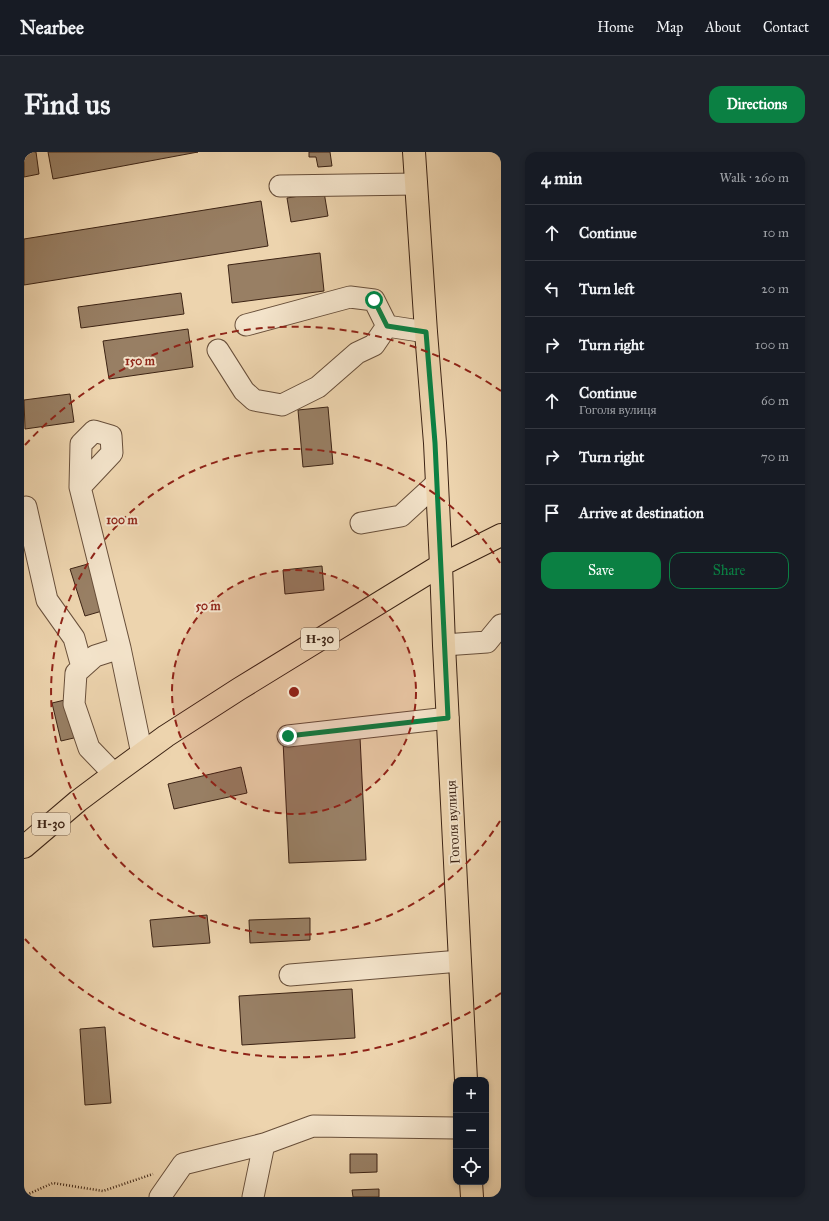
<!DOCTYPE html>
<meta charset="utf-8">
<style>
:root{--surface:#171b24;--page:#20242c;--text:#f1f3f6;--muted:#9ea1a6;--line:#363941;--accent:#0b8043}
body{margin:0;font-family:"IM FELL Great Primer",serif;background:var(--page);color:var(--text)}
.controls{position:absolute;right:12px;bottom:12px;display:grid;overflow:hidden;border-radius:8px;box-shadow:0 2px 6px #0003}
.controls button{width:36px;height:36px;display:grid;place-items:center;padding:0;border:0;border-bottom:1px solid var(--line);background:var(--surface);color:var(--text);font:20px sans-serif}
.stop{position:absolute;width:12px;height:12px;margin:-9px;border:3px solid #0b8043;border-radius:50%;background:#fff}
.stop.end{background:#0b8043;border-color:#fff;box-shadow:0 1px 4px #0008}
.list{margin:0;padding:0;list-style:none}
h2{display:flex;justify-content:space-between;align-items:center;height:52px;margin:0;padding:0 16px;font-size:17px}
h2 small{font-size:13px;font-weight:400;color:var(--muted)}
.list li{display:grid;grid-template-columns:26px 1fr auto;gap:12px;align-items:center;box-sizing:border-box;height:56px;padding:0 16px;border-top:1px solid var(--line)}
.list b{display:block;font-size:15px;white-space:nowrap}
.list p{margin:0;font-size:13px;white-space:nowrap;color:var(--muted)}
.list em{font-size:13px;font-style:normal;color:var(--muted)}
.actions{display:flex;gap:8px;padding:12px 16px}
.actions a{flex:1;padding:9px 0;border:1px solid var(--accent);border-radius:12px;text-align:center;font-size:14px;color:var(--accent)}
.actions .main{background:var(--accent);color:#fff}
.icon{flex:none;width:22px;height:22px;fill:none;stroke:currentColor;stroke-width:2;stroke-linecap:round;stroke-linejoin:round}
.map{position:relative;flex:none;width:477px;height:1045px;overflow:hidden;border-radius:12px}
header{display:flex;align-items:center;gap:24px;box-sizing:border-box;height:56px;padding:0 20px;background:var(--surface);border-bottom:1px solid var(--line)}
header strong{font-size:19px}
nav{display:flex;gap:22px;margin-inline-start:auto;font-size:14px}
.intro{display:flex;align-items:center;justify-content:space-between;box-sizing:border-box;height:96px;padding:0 24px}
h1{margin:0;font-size:28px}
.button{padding:10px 18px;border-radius:12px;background:var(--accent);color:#fff;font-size:14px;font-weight:700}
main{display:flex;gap:24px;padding:0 24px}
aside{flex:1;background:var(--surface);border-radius:12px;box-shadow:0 2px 6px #0003}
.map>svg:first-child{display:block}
</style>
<header>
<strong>Nearbee</strong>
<nav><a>Home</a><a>Map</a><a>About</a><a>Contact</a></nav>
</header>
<div class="intro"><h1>Find us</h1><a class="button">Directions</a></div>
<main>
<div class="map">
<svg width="477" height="1045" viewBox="0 0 477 1045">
<rect width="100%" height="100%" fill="#edd4ae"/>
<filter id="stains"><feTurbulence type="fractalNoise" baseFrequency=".005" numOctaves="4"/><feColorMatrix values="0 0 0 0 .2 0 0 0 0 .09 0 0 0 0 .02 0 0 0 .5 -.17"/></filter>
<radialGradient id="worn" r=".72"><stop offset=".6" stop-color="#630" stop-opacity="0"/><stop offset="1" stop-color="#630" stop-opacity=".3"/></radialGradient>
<path fill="#987f64" stroke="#3c2314" d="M0,0h12l3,22 -15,3z
M24,0h150l-145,27z
M285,0h21l2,14 -14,1 -2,-10h-7z
M300,40l4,24 -37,6 -4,-24z
M237,49l7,45 -244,39v-46z
M296,101l4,38 -92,12 -4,-38z
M157,141l3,21 -103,14 -3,-21z
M164,177l5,38 -84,12 -6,-38z
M46,242l4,28 -49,7 -1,-29z
M304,255l5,57 -30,3 -5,-57z
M71,410l14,47 -24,7 -15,-47z
M298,414l2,24 -39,4 -2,-24z
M45,547l9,38 -17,4 -9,-38z
M336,585l6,123 -77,3 -6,-122z
M217,615l6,26 -73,16 -6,-25z
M183,763l3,28 -57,4 -3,-27z
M286,766v22l-60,3 -1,-23z
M328,837l3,49 -113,7 -3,-49z
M81,875l6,76 -26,2 -5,-76z
M326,1002h27v18l-27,1z
M355,1037v8h-26l-1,-7z"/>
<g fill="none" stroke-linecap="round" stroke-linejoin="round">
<defs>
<path id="minor" d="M256,34l136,-2
M222,173l104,-28 24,3 13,26 39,6
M194,198l26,41 10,9 28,5 36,-18 39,-34 17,-8 13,-19
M56,335l32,-34 -1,-17 -17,-5 -13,13 -1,43 40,161 22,106
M2,355l21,93 27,38 8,29
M337,371l40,-7 36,-33
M420,493l43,-3 14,-17
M264,584l160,-18
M90,622l-25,-26 -15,-44 2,-31 19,-17 25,-8
M266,823l170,-14
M136,1045l23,-33 81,-20
M229,1045l11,-53 49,-18 143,2"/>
<path id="major" d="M390,0l12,180 9,111 6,122 3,80 22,435
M0,695l54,-46 36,-27 52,-38 73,-47 202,-124 60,-30
M447,1030l1,15"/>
</defs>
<use href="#minor" stroke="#684f3a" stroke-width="23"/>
<use href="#major" stroke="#3c2314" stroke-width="24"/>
<path stroke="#3c2314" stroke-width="2.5" stroke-dasharray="1 2" stroke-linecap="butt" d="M0,1044l29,-13 50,8 50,-17"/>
<use href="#minor" stroke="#f3e3ca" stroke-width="21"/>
<use href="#major" stroke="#edd4ae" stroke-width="22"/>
</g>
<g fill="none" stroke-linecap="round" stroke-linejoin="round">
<path stroke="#0b8043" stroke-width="5" d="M264,584l160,-18 -13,-275 -9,-111 -39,-6 -13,-26"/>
</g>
<circle cx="270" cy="540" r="122" fill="#8f2418" fill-opacity=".12"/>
<g fill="none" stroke="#8f2418" stroke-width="2" stroke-dasharray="7 5">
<circle cx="270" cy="540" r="122"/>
<path d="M476 669A243 243 0 1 1 476 411"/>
<path d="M477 841A365 365 0 0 1 1 787M1 293A365 365 0 0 1 477 239"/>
</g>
<g text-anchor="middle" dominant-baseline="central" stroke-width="4" stroke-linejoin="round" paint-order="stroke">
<g fill="#f3e3ca" stroke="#735d4b" stroke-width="1">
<rect x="277" y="476" width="38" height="22" rx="3"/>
<rect x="8" y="661" width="38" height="22" rx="3"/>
</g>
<g font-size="13" font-weight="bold" fill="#3c2314">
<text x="296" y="487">Н-30</text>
<text x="27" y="672">Н-30</text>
</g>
<g font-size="14" fill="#3c2314" stroke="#f3e3ca">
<text transform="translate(429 670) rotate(-93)">Гоголя вулиця</text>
</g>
</g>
<circle cx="270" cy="540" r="6" fill="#8f2418" stroke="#f3e3ca" stroke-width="2"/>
<g font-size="12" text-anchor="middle" font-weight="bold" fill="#8f2418" stroke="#f3e3ca" stroke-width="4" stroke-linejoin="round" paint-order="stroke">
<text x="116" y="213">150 m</text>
<text x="98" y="372">100 m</text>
<text x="184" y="458">50 m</text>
</g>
<rect width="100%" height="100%" filter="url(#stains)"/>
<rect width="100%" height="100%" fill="url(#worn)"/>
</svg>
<div class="controls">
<button>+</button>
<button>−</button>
<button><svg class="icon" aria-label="locate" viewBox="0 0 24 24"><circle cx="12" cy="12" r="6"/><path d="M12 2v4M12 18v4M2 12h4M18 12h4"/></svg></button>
</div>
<div class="stop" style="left:350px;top:148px"></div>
<div class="stop end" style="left:264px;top:584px"></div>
</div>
<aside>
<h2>4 min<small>Walk · 260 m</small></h2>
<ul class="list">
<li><svg class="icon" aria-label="ahead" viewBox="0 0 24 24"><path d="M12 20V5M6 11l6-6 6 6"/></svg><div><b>Continue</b></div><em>10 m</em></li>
<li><svg class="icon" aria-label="left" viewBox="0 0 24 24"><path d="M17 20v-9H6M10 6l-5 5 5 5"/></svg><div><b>Turn left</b></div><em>20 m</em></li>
<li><svg class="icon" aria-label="right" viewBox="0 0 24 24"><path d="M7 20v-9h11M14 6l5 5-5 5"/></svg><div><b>Turn right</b></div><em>100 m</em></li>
<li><svg class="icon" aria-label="ahead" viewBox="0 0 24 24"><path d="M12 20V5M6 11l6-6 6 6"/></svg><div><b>Continue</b><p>Гоголя вулиця</p></div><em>60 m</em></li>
<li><svg class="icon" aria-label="right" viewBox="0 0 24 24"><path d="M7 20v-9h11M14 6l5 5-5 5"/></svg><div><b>Turn right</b></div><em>70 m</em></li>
<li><svg class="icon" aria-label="arrive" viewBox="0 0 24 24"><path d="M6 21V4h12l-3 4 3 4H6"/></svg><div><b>Arrive at destination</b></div></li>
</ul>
<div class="actions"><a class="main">Save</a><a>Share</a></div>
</aside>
</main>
